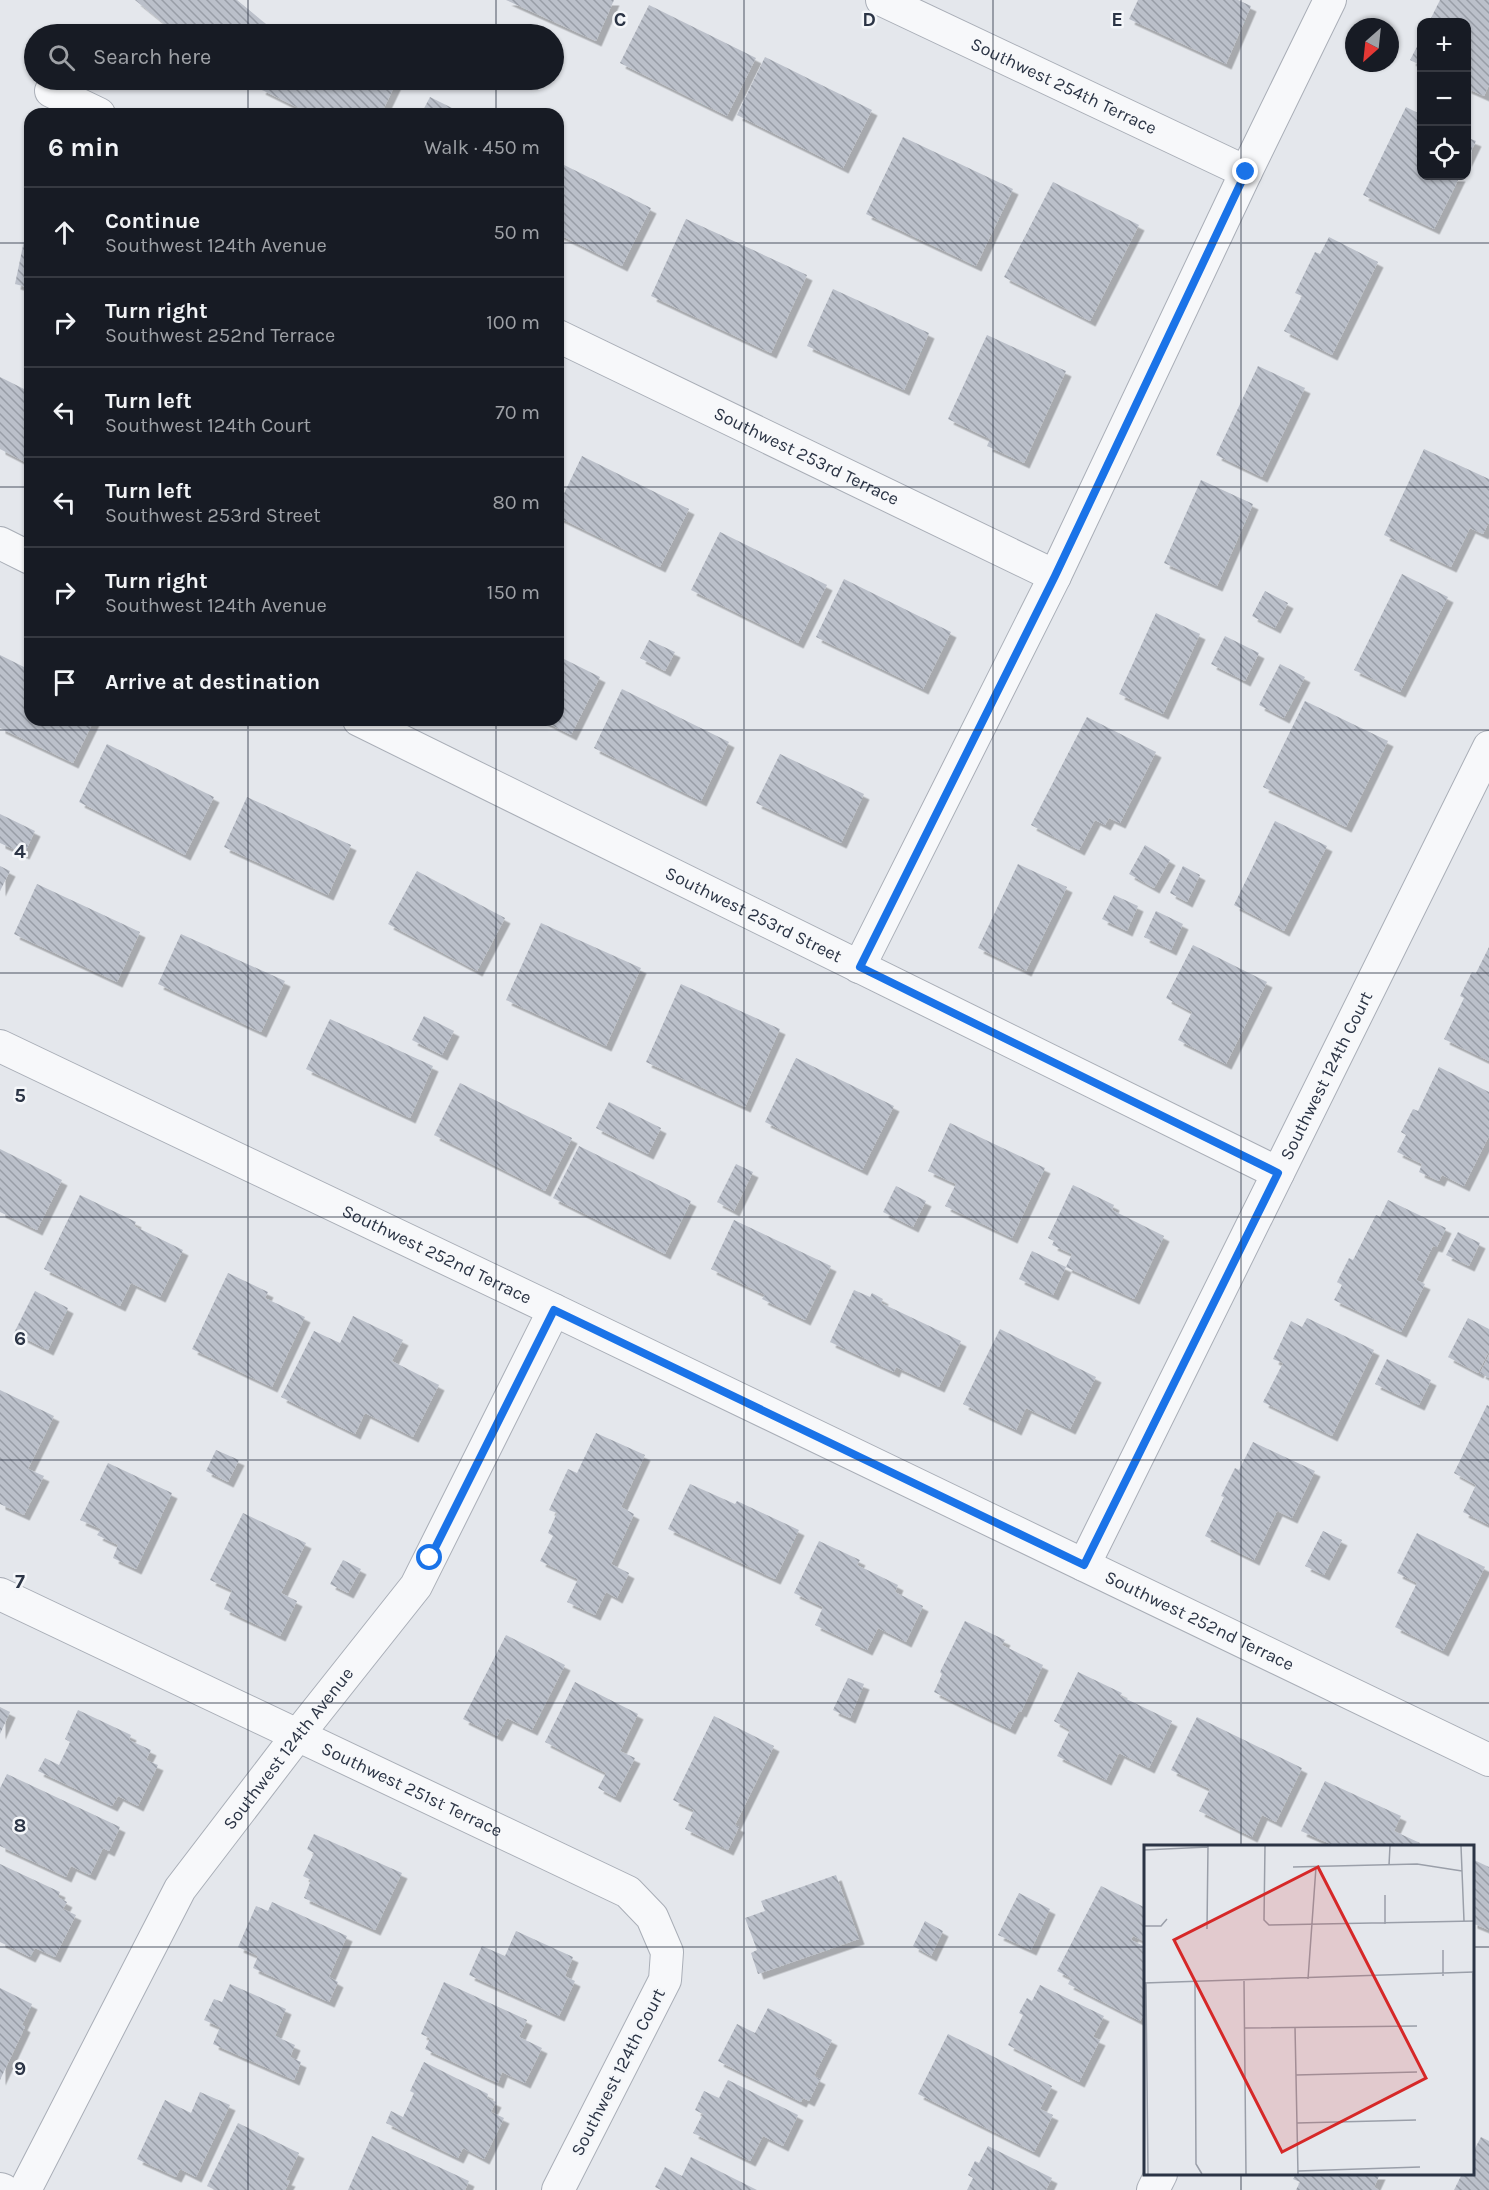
<!DOCTYPE html>
<meta charset="utf-8">
<style>
:root{--surface:#171b24;--page:#242831;--text:#f1f3f6;--muted:#9ea1a6;--line:#363941}
body{margin:0;font-family:Karla,sans-serif;background:var(--page);color:var(--text)}
.controls{position:absolute;right:18px;top:18px;display:grid;overflow:hidden;border-radius:12px;box-shadow:0 2px 4px #0004}
.controls button{width:54px;height:54px;display:grid;place-items:center;padding:0;border:0;border-bottom:2px solid var(--line);background:var(--surface);color:var(--text);font:30px sans-serif}
.compass{position:absolute;left:1345px;top:18px;width:54px;height:54px;border-radius:50%;background:var(--surface);box-shadow:0 2px 4px #0004;rotate:207deg}
.stop{position:absolute;width:18px;height:18px;margin:-14px;border:4px solid #1a73e8;border-radius:50%;background:#fff}
.stop.end{background:#1a73e8;border-color:#fff;box-shadow:0 2px 6px #0008}
.list{margin:0;padding:0;list-style:none}
h2{display:flex;justify-content:space-between;align-items:center;height:78px;margin:0;padding:0 24px;font-size:26px}
h2 small{font-size:20px;font-weight:400;color:var(--muted)}
.list li{display:grid;grid-template-columns:39px 1fr auto;gap:18px;align-items:center;box-sizing:border-box;height:90px;padding:0 24px;border-top:2px solid var(--line)}
.list b{display:block;font-size:22px;white-space:nowrap}
.list p{margin:0;font-size:20px;white-space:nowrap;color:var(--muted)}
.list em{font-size:20px;font-style:normal;color:var(--muted)}
.icon{flex:none;width:33px;height:33px;fill:none;stroke:currentColor;stroke-width:2;stroke-linecap:round;stroke-linejoin:round}
.map{position:relative;flex:none;width:1489px;height:2190px;overflow:hidden}
.search{position:absolute;background:var(--surface);box-shadow:0 2px 4px #0004;left:24px;top:24px;width:540px;height:66px;display:flex;align-items:center;gap:15px;box-sizing:border-box;padding:0 21px;border-radius:33px;color:var(--muted);font-size:22px}
.panel{position:absolute;background:var(--surface);box-shadow:0 2px 4px #0004;left:24px;top:108px;width:540px;height:618px;border-radius:18px}
.map>svg:first-child{display:block}
</style>
<div class="map">
<svg width="1489" height="2190" viewBox="0 0 1489 2190">
<defs>
<pattern id="building-back-hatch" width="6" height="6" patternUnits="userSpaceOnUse" patternTransform="scale(1.5)"><rect width="6" height="6" fill="#bbc0ca"/><path d="M-1 5l2 2M0 0l6 6M5-1l2 2" fill="none" stroke="#989da6"/></pattern>
<filter id="shadow"><feDropShadow dx="5.5" dy="5.5" stdDeviation="0" flood-color="#0004"/></filter>
</defs>
<rect width="100%" height="100%" fill="#e4e7ec"/>
<path fill="url(#building-back-hatch)" filter="url(#shadow)" d="M135,0h102l30,25 -8,9h-82z
M506,0h108l-18,41z
M1138,0h100l13,6 -25,58 -97,-45z
M1440,0h49v85l-5,11 -18,-8v-66h-37z
M649,5l107,53 -29,58 -107,-53z
M1422,37v29l-12,-6z
M765,57l107,53 -29,58 -106,-53z
M265,80h123l8,3 -15,31h-70l-51,-25z
M430,97l34,17h-43z
M1406,107l16,8v61h38l-26,53 -71,-34z
M903,137l110,52 -37,77 -110,-52z
M1466,137l10,4 -10,21z
M558,162l93,46 -29,58 -64,-32z
M1053,182l86,43 -49,96 -86,-44z
M686,219l121,56 -36,78 -120,-57z
M28,222h2v66l-15,-4z
M1329,237l49,25 -46,93 -48,-24 18,-35 -7,-3 20,-41 5,2z
M833,289l96,44 -25,57 -97,-44z
M987,335l79,36 -42,92 -37,-17 3,-7 -42,-20z
M1258,366l47,22 -43,89 -46,-22z
M0,377l30,15v65l-3,6 -27,-14z
M1424,449l65,30v43l-6,12 -13,-6 -19,39 -67,-32z
M582,456l107,53 -29,58 -102,-50v-11z
M1201,480l52,24 -36,82 -53,-23z
M720,532l107,53 -29,58 -107,-53z
M1402,574l46,23 -48,95 -46,-22z
M844,579l107,53 -28,57 -107,-52z
M1265,591l23,12 -13,25 -23,-12z
M1156,613l44,21 -37,80 -44,-20z
M1225,636l34,17 -14,28 -34,-17z
M649,640l26,12 -10,19 -25,-13z
M0,655l30,15v50h64l-21,43 -73,-35z
M558,656l42,21 -29,58 -29,-15h16z
M1280,664l25,13 -21,41 -25,-13z
M622,689l107,53 -28,59 -107,-53z
M1305,701l83,40 -42,86 -83,-40z
M1087,717l69,35 -36,71 -11,-5 -4,7 -10,-5 -16,30 -48,-25z
M107,744l107,53 -29,58 -106,-53z
M780,754l84,40 -23,49 -85,-40z
M247,797l104,48 -23,50 -104,-48z
M0,814l35,17 -11,23 -24,-11z
M1275,821l52,25 -43,85 -50,-26z
M1145,845l25,15 -16,28 -25,-14z
M1018,864l49,23 -41,84 -48,-23z
M0,866l10,5 -10,20z
M1183,866l17,9 -13,27 -17,-9z
M417,871l88,47 -28,53 -89,-47z
M37,884l103,48 -23,50 -103,-48z
M1114,895l24,11 -11,25 -25,-12z
M1156,911l27,13 -12,26 -27,-13z
M541,923l100,45 -35,78 -100,-46z
M181,934l104,47 -24,51 -103,-48z
M1193,945l74,37 -41,82 -48,-24 14,-28 -26,-14z
M1489,947v114l-45,-22 20,-41 -4,-2 12,-24 4,1z
M681,984l99,45 -35,78 -99,-45z
M424,1016l30,15 -12,24 -30,-15z
M330,1019l103,47 -23,52 -104,-49z
M796,1058l98,48 -32,64 -97,-48z
M1439,1067l50,25v44l-25,50 -22,-11 -3,6 -20,-9 3,-8 -25,-12 9,-17 -5,-3 12,-23 5,2z
M460,1083l112,55 -27,53 -111,-56z
M609,1102l52,26 -13,26 -52,-26z
M950,1123l95,45 -33,70 -67,-32 11,-22 -28,-13z
M579,1146l112,55 -26,53 -112,-56z
M0,1149l62,31 -25,50 -37,-18z
M736,1164l17,8 -19,39 -17,-9z
M1073,1185l41,20 -2,5 52,26 -30,63 -68,-32 6,-13 -20,-9 2,-4 -6,-3z
M896,1186l30,15 -13,26 -30,-15z
M80,1195l56,27 -2,4 49,24 -23,47 -29,-14 -11,23 -76,-37z
M1388,1200l58,28 -9,19 -4,-1 -17,34 9,4 -24,48 -67,-32 8,-15 -5,-3 12,-24 4,2 23,-45 4,2z
M734,1220l97,46 -26,54 -43,-21 3,-4 -54,-26z
M1458,1232l22,11 -11,23 -23,-11z
M1032,1251l34,16 -13,28 -34,-16z
M228,1273l40,19 -3,6 40,19 -33,70 -80,-38z
M854,1290l16,7 2,-4 11,6 -2,4 80,38 -22,46 -43,-20 -2,5 -64,-30z
M35,1291l33,17 -20,42 -34,-17z
M353,1316l50,24 -11,21 47,24 -26,52 -48,-24 -10,21 -74,-37 33,-66 26,12z
M1307,1318l67,32 -42,86 -69,-34 20,-39 -10,-4 18,-38 11,6z
M1468,1318l21,11v22l-11,22 -30,-16z
M1000,1329l96,48 -26,52 -44,-21 -10,22 -53,-26z
M1489,1355v23l-9,-5z
M1387,1359l44,21 -12,25 -44,-21z
M0,1390l54,26 -26,53 16,7 -20,39 -24,-11z
M1487,1405l2,1v119l-26,-13 13,-27 -22,-12z
M596,1433l49,22 -24,52 13,7 -23,50 18,9 -12,25 -11,-6 -11,23 -28,-13 11,-23 -38,-18 13,-25 -5,-3 9,-20 -8,-3 19,-41 9,4z
M1253,1442l62,29 -23,47 -15,-7 -23,49 -49,-24 19,-39 -3,-1 14,-28 4,2z
M216,1450l23,10 -11,22 -22,-11z
M108,1463l64,30 -36,76 -23,-11 5,-13 -21,-10 4,-6 -21,-9z
M690,1484l45,20 2,-3 62,29 -24,49 -107,-50z
M243,1513l63,30 -25,50 16,8 -17,35 -56,-27 8,-19 -22,-10z
M1323,1531l19,9 -18,35 -19,-9z
M1417,1533l68,34 -42,84 -48,-24 22,-44 -20,-10z
M819,1541l41,19 -3,5 41,20 -3,7 28,14 -17,36 -28,-14 -11,22 -52,-25 8,-18 -29,-14z
M343,1560l18,9 -13,24 -18,-9z
M965,1621l40,19 -3,5 41,20 -22,47 -2,-1 -9,18 -76,-37 8,-18 -2,-2z
M506,1635l59,30 -33,65 -25,-12 -10,18 -34,-17z
M1078,1672l44,21 -2,3 52,25 -23,47 -30,-15 -13,27 -49,-24 13,-26 -16,-9z
M848,1678l16,6 -14,34 -17,-8z
M575,1682l63,32 -18,37 15,7 -20,39 -17,-9 8,-15 -61,-31z
M0,1707l10,5 -10,22z
M78,1710l53,25 -2,5 22,10 -5,10 12,5 -20,41 -20,-10 -6,10 -74,-35 7,-13 14,7 11,-23 -5,-3z
M714,1716l60,30 -39,79 4,2 -11,23 -43,-21 9,-19 -21,-10z
M1197,1717l105,51 -26,54 -14,-7 -10,22 -53,-26 11,-22 -39,-19z
M7,1774l113,53 -11,24 -6,-3 -13,27 -19,-9 -5,11 -66,-31v-58z
M1325,1781l76,35 -7,15 26,12 -2,3h-83l-34,-15z
M314,1834l88,39 -27,57 -71,-32 7,-18 -8,-4 11,-23 -7,-4z
M1472,1859l17,8v63l-17,-7z
M0,1864l60,28 -2,5 9,5 -4,7 13,6 -21,42 -20,-9 -5,9 -30,-15z
M836,1875l23,64 -101,35 -7,-21 6,-3 -12,-32 20,-7 -4,-10z
M1101,1886l45,22v34l-13,-6 -2,4 15,7v64l-6,10 -72,-37 3,-6 -14,-7z
M1019,1893l31,16 -19,41 -33,-15z
M272,1902l75,34 -18,41 9,5 -9,20 -76,-34 5,-12 -20,-9 18,-41 12,5z
M925,1921l18,10 -12,25 -18,-10z
M516,1931l57,26 -8,19 10,5 -16,35 -90,-41 13,-29 23,10z
M444,1982l83,38 -8,17 23,11 -17,35 -23,-11 -4,11 -73,-34 5,-11 -9,-4z
M230,1984l56,25 -11,27 20,9 -5,12 11,5 -7,18 -81,-36 7,-17 -16,-7 10,-21 8,3z
M1040,1985l64,31 -11,21 7,3 -21,42 -71,-37 15,-30 -4,-2 8,-15 5,3z
M0,1988l32,16 -10,21 3,2 -25,53z
M768,2008l64,32 -18,36 6,3 -11,22 -6,-3 -2,4 -83,-41 19,-37 18,9z
M948,2034l104,52 -12,23 13,6 -19,37 -116,-58z
M424,2062l64,32 -1,4 9,4 -5,10 13,6 -20,41 -21,-11 -5,10 -72,-35 5,-12 12,6 11,-24 -4,-2z
M728,2080l70,35 -15,31 -20,-10 -13,25 -57,-28 10,-19 -8,-4 9,-19 15,7z
M200,2092l30,13 -34,72 -16,-8 -4,8 -39,-18 28,-59 26,13z
M238,2123l61,30 -13,27 4,1 -5,9h-70l-8,-4z
M372,2136l97,45 -4,9h-117z
M1481,2137l8,4v49h-35l8,-16h10v-20z
M988,2146l64,32 -6,12h-79l6,-12 -5,-3 7,-14 4,2z
M691,2157l66,33h-96l-6,-3 10,-20 17,9z
M1296,2174h84l-6,13 5,3h-83l4,-8 -7,-3z"/>
<g fill="none" stroke-linecap="round" stroke-linejoin="round">
<defs>
<g id="street">
<path id="s1" d="M882,0l364,172"/>
<path d="M51,91l48,23"/>
<path id="s2" d="M558,336l497,240"/>
<path d="M0,543l30,15"/>
<path id="s3" d="M359,720l919,453"/>
<path d="M859,967l196,-391 191,-404 84,-172"/>
<path id="s4" d="M0,1046l554,264 935,450"/>
<path id="s5" d="M1084,1565l405,-818"/>
<path id="s6" d="M0,1594l628,298 24,25 15,35 -2,28 -107,210"/>
<path d="M0,2189l3,1"/>
<path id="s7" d="M25,2190l155,-301 117,-153 119,-150 138,-276"/>
<path d="M1153,2190l8,-16"/>
</g>
</defs>
<use href="#street" stroke="#a9aeb7" stroke-width="34"/>
<use href="#street" stroke="#f7f8fa" stroke-width="32"/>
</g>
<g fill="none" stroke-linecap="round" stroke-linejoin="round">
<path stroke="#1a73e8" stroke-width="8" d="M430,1558l124,-248 530,255 194,-392 -418,-206 195,-391 191,-404"/>
</g>
<path fill="none" stroke="#2b3445" stroke-width="1.5" stroke-opacity="0.55" d="M248,0v34M496,0v34M744,0v2190M993,0v2190M1241,0v1846M248,80v34M496,80v34M0,243h30M558,243h931M0,487h30M558,487h931M248,720v1470M496,720v1470M0,730h1489M0,973h1489M0,1217h1489M0,1460h1489M0,1703h1489M0,1947h1146M1472,1947h17M1241,2174v16"/>
<g text-anchor="middle" dominant-baseline="central" stroke-width="5" stroke-linejoin="round" paint-order="stroke">
<g font-size="18" fill="#2b3445" stroke="#f4f6f9">
<text stroke="none"><textPath href="#s1" startOffset="201">Southwest 254th Terrace</textPath></text>
<text stroke="none"><textPath href="#s2" startOffset="276">Southwest 253rd Terrace</textPath></text>
<text stroke="none"><textPath href="#s3" startOffset="440">Southwest 253rd Street</textPath></text>
<text stroke="none"><textPath href="#s5" startOffset="546">Southwest 124th Court</textPath></text>
<text stroke="none"><textPath href="#s4" startOffset="484">Southwest 252nd Terrace</textPath></text>
<text stroke="none"><textPath href="#s4" startOffset="1330">Southwest 252nd Terrace</textPath></text>
<text stroke="none"><textPath href="#s7" startOffset="516">Southwest 124th Avenue</textPath></text>
<text stroke="none"><textPath href="#s6" startOffset="456">Southwest 251st Terrace</textPath></text>
<text transform="translate(618 2072) rotate(-63)">Southwest 124th Court</text>
</g>
</g>
<g transform="translate(1144 1845)">
<rect width="330" height="330" fill="#e4e7ec"/>
<path fill="none" stroke="#9a9fa9" stroke-width="1.5" d="M121,1l-1,74 5,5 205,-4M317,1l3,75M0,5l64,-3M245,20l1,-19M149,22l124,-3 45,7M241,50v29M0,81h17l6,-7M63,84l1,-83M299,105v26M329,127l1,92M164,134l8,-112M100,136l2,193M51,137l1,182 6,10M0,138l330,-11M2,138l2,191M151,182l3,147M101,183l172,-2M152,230l121,-3M153,278l119,-3M154,326l122,-4"/>
<path fill="#d62828" fill-opacity="0.15" stroke="#d62828" stroke-width="3" d="M174,22l108,211 -144,74 -108,-212z"/>
<rect width="330" height="330" fill="none" stroke="#2b3445" stroke-width="3"/>
</g>
<g font-size="20" text-anchor="middle" font-weight="bold" fill="#2b3445" stroke="#f4f6f9" stroke-width="5" stroke-linejoin="round" paint-order="stroke">
<text x="620" y="26">C</text>
<text x="869" y="26">D</text>
<text x="1117" y="26">E</text>
<text x="20" y="858">4</text>
<text x="20" y="1102">5</text>
<text x="20" y="1345">6</text>
<text x="20" y="1588">7</text>
<text x="20" y="1832">8</text>
<text x="20" y="2075">9</text>
</g>
</svg>
<div class="controls">
<button>+</button>
<button>−</button>
<button><svg class="icon" aria-label="locate" viewBox="0 0 24 24"><circle cx="12" cy="12" r="6"/><path d="M12 2v4M12 18v4M2 12h4M18 12h4"/></svg></button>
</div>
<svg class="compass" viewBox="-18 -18 36 36"><path d="M0-13l5 13h-10z" fill="#e53935"/><path d="M0 13l5-13h-10z" fill="#9ea1a6"/></svg>
<div class="stop" style="left:430px;top:1558px"></div>
<div class="stop end" style="left:1246px;top:172px"></div>
<div class="search"><svg class="icon" aria-label="search" viewBox="0 0 24 24"><circle cx="10" cy="10" r="6"/><path d="M15 15l6 6"/></svg>Search here</div>
<section class="panel">
<h2>6 min<small>Walk · 450 m</small></h2>
<ul class="list">
<li><svg class="icon" aria-label="ahead" viewBox="0 0 24 24"><path d="M12 20V5M6 11l6-6 6 6"/></svg><div><b>Continue</b><p>Southwest 124th Avenue</p></div><em>50 m</em></li>
<li><svg class="icon" aria-label="right" viewBox="0 0 24 24"><path d="M7 20v-9h11M14 6l5 5-5 5"/></svg><div><b>Turn right</b><p>Southwest 252nd Terrace</p></div><em>100 m</em></li>
<li><svg class="icon" aria-label="left" viewBox="0 0 24 24"><path d="M17 20v-9H6M10 6l-5 5 5 5"/></svg><div><b>Turn left</b><p>Southwest 124th Court</p></div><em>70 m</em></li>
<li><svg class="icon" aria-label="left" viewBox="0 0 24 24"><path d="M17 20v-9H6M10 6l-5 5 5 5"/></svg><div><b>Turn left</b><p>Southwest 253rd Street</p></div><em>80 m</em></li>
<li><svg class="icon" aria-label="right" viewBox="0 0 24 24"><path d="M7 20v-9h11M14 6l5 5-5 5"/></svg><div><b>Turn right</b><p>Southwest 124th Avenue</p></div><em>150 m</em></li>
<li><svg class="icon" aria-label="arrive" viewBox="0 0 24 24"><path d="M6 21V4h12l-3 4 3 4H6"/></svg><div><b>Arrive at destination</b></div></li>
</ul>
</section>
</div>
